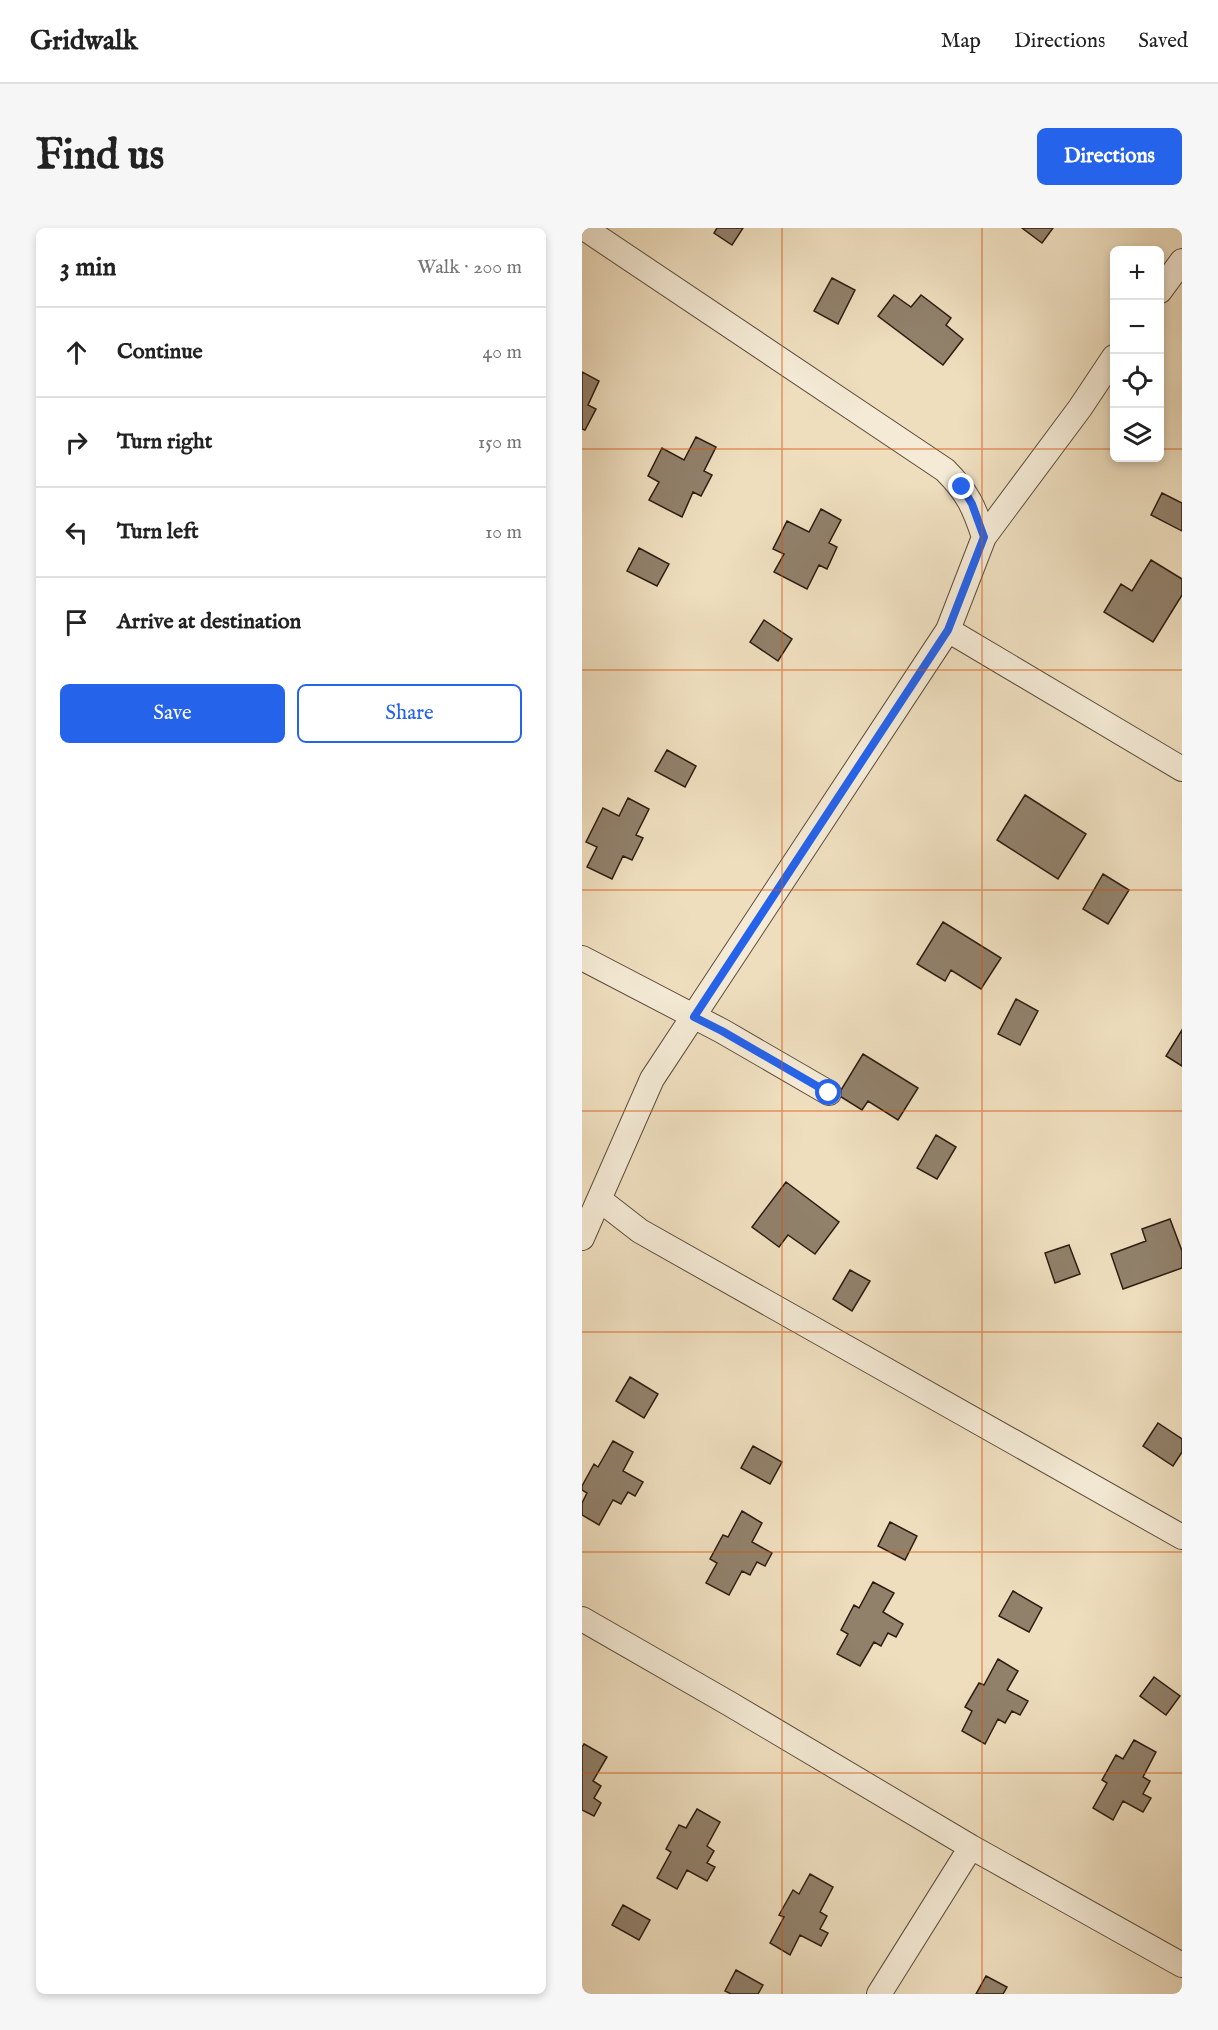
<!DOCTYPE html>
<meta charset="utf-8">
<style>
:root{--surface:#fff;--page:#f6f6f6;--text:#222;--muted:#767676;--line:#e0e0e0;--accent:#2563eb}
body{margin:0;font-family:"IM FELL English",serif;background:var(--page);color:var(--text)}
.controls{position:absolute;right:18px;top:18px;display:grid;overflow:hidden;border-radius:9px;box-shadow:0 3px 9px #0003}
.controls button{width:54px;height:54px;display:grid;place-items:center;padding:0;border:0;border-bottom:2px solid var(--line);background:var(--surface);color:var(--text);font:30px sans-serif}
.stop{position:absolute;width:18px;height:18px;margin:-14px;border:4px solid #2563eb;border-radius:50%;background:#fff}
.stop.end{background:#2563eb;border-color:#fff;box-shadow:0 2px 6px #0008}
.list{margin:0;padding:0;list-style:none}
h2{display:flex;justify-content:space-between;align-items:center;height:78px;margin:0;padding:0 24px;font-size:26px}
h2 small{font-size:20px;font-weight:400;color:var(--muted)}
.list li{display:grid;grid-template-columns:39px 1fr auto;gap:18px;align-items:center;box-sizing:border-box;height:90px;padding:0 24px;border-top:2px solid var(--line)}
.list b{display:block;font-size:22px;white-space:nowrap}
.list em{font-size:20px;font-style:normal;color:var(--muted)}
.actions{display:flex;gap:12px;padding:18px 24px}
.actions a{flex:1;padding:14px 0;border:2px solid var(--accent);border-radius:9px;text-align:center;font-size:21px;color:var(--accent)}
.actions .main{background:var(--accent);color:#fff}
.icon{flex:none;width:33px;height:33px;fill:none;stroke:currentColor;stroke-width:2;stroke-linecap:round;stroke-linejoin:round}
.map{position:relative;flex:none;width:600px;height:1766px;overflow:hidden;border-radius:9px}
header{display:flex;align-items:center;gap:36px;box-sizing:border-box;height:84px;padding:0 30px;background:var(--surface);border-bottom:2px solid var(--line)}
header strong{font-size:28px}
nav{display:flex;gap:33px;margin-inline-start:auto;font-size:21px}
.intro{display:flex;align-items:center;justify-content:space-between;box-sizing:border-box;height:144px;padding:0 36px}
h1{margin:0;font-size:42px}
.button{padding:15px 27px;border-radius:9px;background:var(--accent);color:#fff;font-size:21px;font-weight:700}
main{display:flex;gap:36px;padding:0 36px}
aside{flex:1;background:var(--surface);border-radius:9px;box-shadow:0 3px 9px #0003}
.map>svg:first-child{display:block}
</style>
<header>
<strong>Gridwalk</strong>
<nav><a>Map</a><a>Directions</a><a>Saved</a></nav>
</header>
<div class="intro"><h1>Find us</h1><a class="button">Directions</a></div>
<main>
<aside>
<h2>3 min<small>Walk · 200 m</small></h2>
<ul class="list">
<li><svg class="icon" aria-label="ahead" viewBox="0 0 24 24"><path d="M12 20V5M6 11l6-6 6 6"/></svg><div><b>Continue</b></div><em>40 m</em></li>
<li><svg class="icon" aria-label="right" viewBox="0 0 24 24"><path d="M7 20v-9h11M14 6l5 5-5 5"/></svg><div><b>Turn right</b></div><em>150 m</em></li>
<li><svg class="icon" aria-label="left" viewBox="0 0 24 24"><path d="M17 20v-9H6M10 6l-5 5 5 5"/></svg><div><b>Turn left</b></div><em>10 m</em></li>
<li><svg class="icon" aria-label="arrive" viewBox="0 0 24 24"><path d="M6 21V4h12l-3 4 3 4H6"/></svg><div><b>Arrive at destination</b></div></li>
</ul>
<div class="actions"><a class="main">Save</a><a>Share</a></div>
</aside>
<div class="map">
<svg width="600" height="1766" viewBox="0 0 600 1766">
<rect width="100%" height="100%" fill="#eedebe"/>
<filter id="stains"><feTurbulence type="fractalNoise" baseFrequency=".00333" numOctaves="4"/><feColorMatrix values="0 0 0 0 .2 0 0 0 0 .09 0 0 0 0 .02 0 0 0 .5 -.17"/></filter>
<radialGradient id="worn" r=".72"><stop offset=".6" stop-color="#630" stop-opacity="0"/><stop offset="1" stop-color="#630" stop-opacity=".3"/></radialGradient>
<path fill="#91816b" stroke="#2d1d11" stroke-width="1.5" d="M135,0h26l-11,17 -18,-12z
M440,0h31l-11,15z
M250,50l23,12 -17,34 -24,-13z
M312,67l17,12 10,-12 30,23 -5,7 17,14 -20,26 -65,-49z
M0,144l17,9 -11,24 8,4 -11,21 -3,-1z
M114,209l20,10 -12,24 8,4 -11,21 -8,-4 -11,25 -33,-17 10,-18 -11,-6 14,-28 22,12z
M580,265l20,10v28l-31,-16z
M239,281l20,11 -12,23 8,4 -10,22 -8,-4 -12,24 -33,-17 10,-18 -11,-5 14,-28 22,11z
M57,320l30,16 -12,22 -30,-15z
M569,332l31,19v16l-29,47 -49,-30 17,-28 11,7z
M182,392l28,19 -14,22 -28,-19z
M85,522l29,16 -11,21 -30,-16z
M443,567l61,39 -28,45 -61,-39z
M46,570l21,11 -13,26 7,3 -11,22 -9,-4 -11,23 -25,-12 10,-20 -11,-5 17,-34 16,8z
M521,646l26,16 -21,34 -25,-15z
M361,694l58,36 -20,31 -30,-19 -6,11 -28,-17z
M434,771l22,12 -18,34 -22,-11z
M600,802v36l-16,-10z
M281,826l55,34 -20,32 -30,-19 -6,9 -24,-15z
M354,907l20,12 -19,32 -20,-11z
M204,954l53,40 -24,32 -27,-19 -9,12 -27,-20z
M588,991l12,32v17l-59,21 -12,-35 35,-13 -4,-12z
M487,1017l11,29 -25,9 -10,-30z
M268,1042l20,11 -18,30 -19,-12z
M48,1149l28,17 -14,24 -28,-17z
M576,1195l24,16v13l-9,14 -30,-20z
M31,1213l20,11 -10,19 20,11 -8,14 -7,-4 -7,12 -8,-4 -14,25 -17,-10v-12l5,-10 -5,-3v-4l12,-22 4,3z
M171,1218l29,16 -12,22 -29,-16z
M160,1283l20,12 -10,19 20,11 -7,13 -8,-4 -7,13 -8,-4 -13,24 -23,-12 11,-20 -7,-4 13,-24 5,2z
M308,1294l27,14 -12,24 -27,-14z
M291,1354l21,11 -11,19 20,12 -7,13 -8,-4 -7,13 -7,-4 -14,24 -23,-12 11,-20 -7,-4 13,-25 5,3z
M431,1363l29,17 -13,24 -30,-16z
M416,1431l20,12 -11,19 21,11 -8,14 -8,-4 -7,12 -7,-4 -13,25 -23,-13 10,-20 -7,-4 14,-24 5,2z
M572,1449l26,19 -14,19 -26,-19z
M552,1512l22,12 -13,25 7,4 -7,13 8,4 -8,14 -20,-11 -10,19 -20,-12 14,-25 -5,-3 14,-25 7,4z
M2,1516l23,13 -14,24 8,5 -7,12 7,5 -7,13 -12,-6v-63z
M115,1581l23,13 -13,24 7,5 -7,12 8,4 -8,14 -20,-11 -10,19 -20,-11 14,-26 -5,-3 13,-24 7,3z
M228,1646l23,13 -13,25 7,4 -7,13 8,4 -7,13 -21,-11 -10,20 -20,-12 14,-26 -5,-2 14,-25 6,4z
M41,1677l27,15 -11,20 -27,-15z
M154,1742l27,15 -5,9h-27l-6,-3z
M404,1748l21,11 -4,7h-27z"/>
<g fill="none" stroke-linecap="round" stroke-linejoin="round">
<defs>
<path id="street" d="M2,0l361,242c23,23 29,37 39,67
M578,63l22,-30
M366,402l234,139
M0,730l140,73 107,62
M18,972l40,31 542,306
M0,1010l70,-159 296,-449 36,-93 96,-129 34,-51
M0,1391l148,85 241,143 211,118
M297,1766l92,-147"/>
</defs>
<use href="#street" stroke="#5d4d3c" stroke-width="26"/>
<use href="#street" stroke="#f4ead5" stroke-width="24"/>
</g>
<g fill="none" stroke-linecap="round" stroke-linejoin="round">
<path stroke="#2563eb" stroke-width="8" d="M247,865l-107,-62 -28,-14 254,-387 36,-93 -12,-33 -10,-17"/>
</g>
<path fill="none" stroke="#d5530c" stroke-width="1.5" stroke-opacity="0.55" d="M200,0v1766M400,0v1766M0,221h532M578,221h22M0,442h600M0,662h600M0,883h600M0,1104h600M0,1324h600M0,1545h600"/>
<rect width="100%" height="100%" filter="url(#stains)"/>
<rect width="100%" height="100%" fill="url(#worn)"/>
</svg>
<div class="controls">
<button>+</button>
<button>−</button>
<button><svg class="icon" aria-label="locate" viewBox="0 0 24 24"><circle cx="12" cy="12" r="6"/><path d="M12 2v4M12 18v4M2 12h4M18 12h4"/></svg></button>
<button><svg class="icon" aria-label="layers" viewBox="0 0 24 24"><path d="M12 4l9 5-9 5-9-5zM3 14l9 5 9-5"/></svg></button>
</div>
<div class="stop" style="left:247px;top:865px"></div>
<div class="stop end" style="left:380px;top:259px"></div>
</div>
</main>
